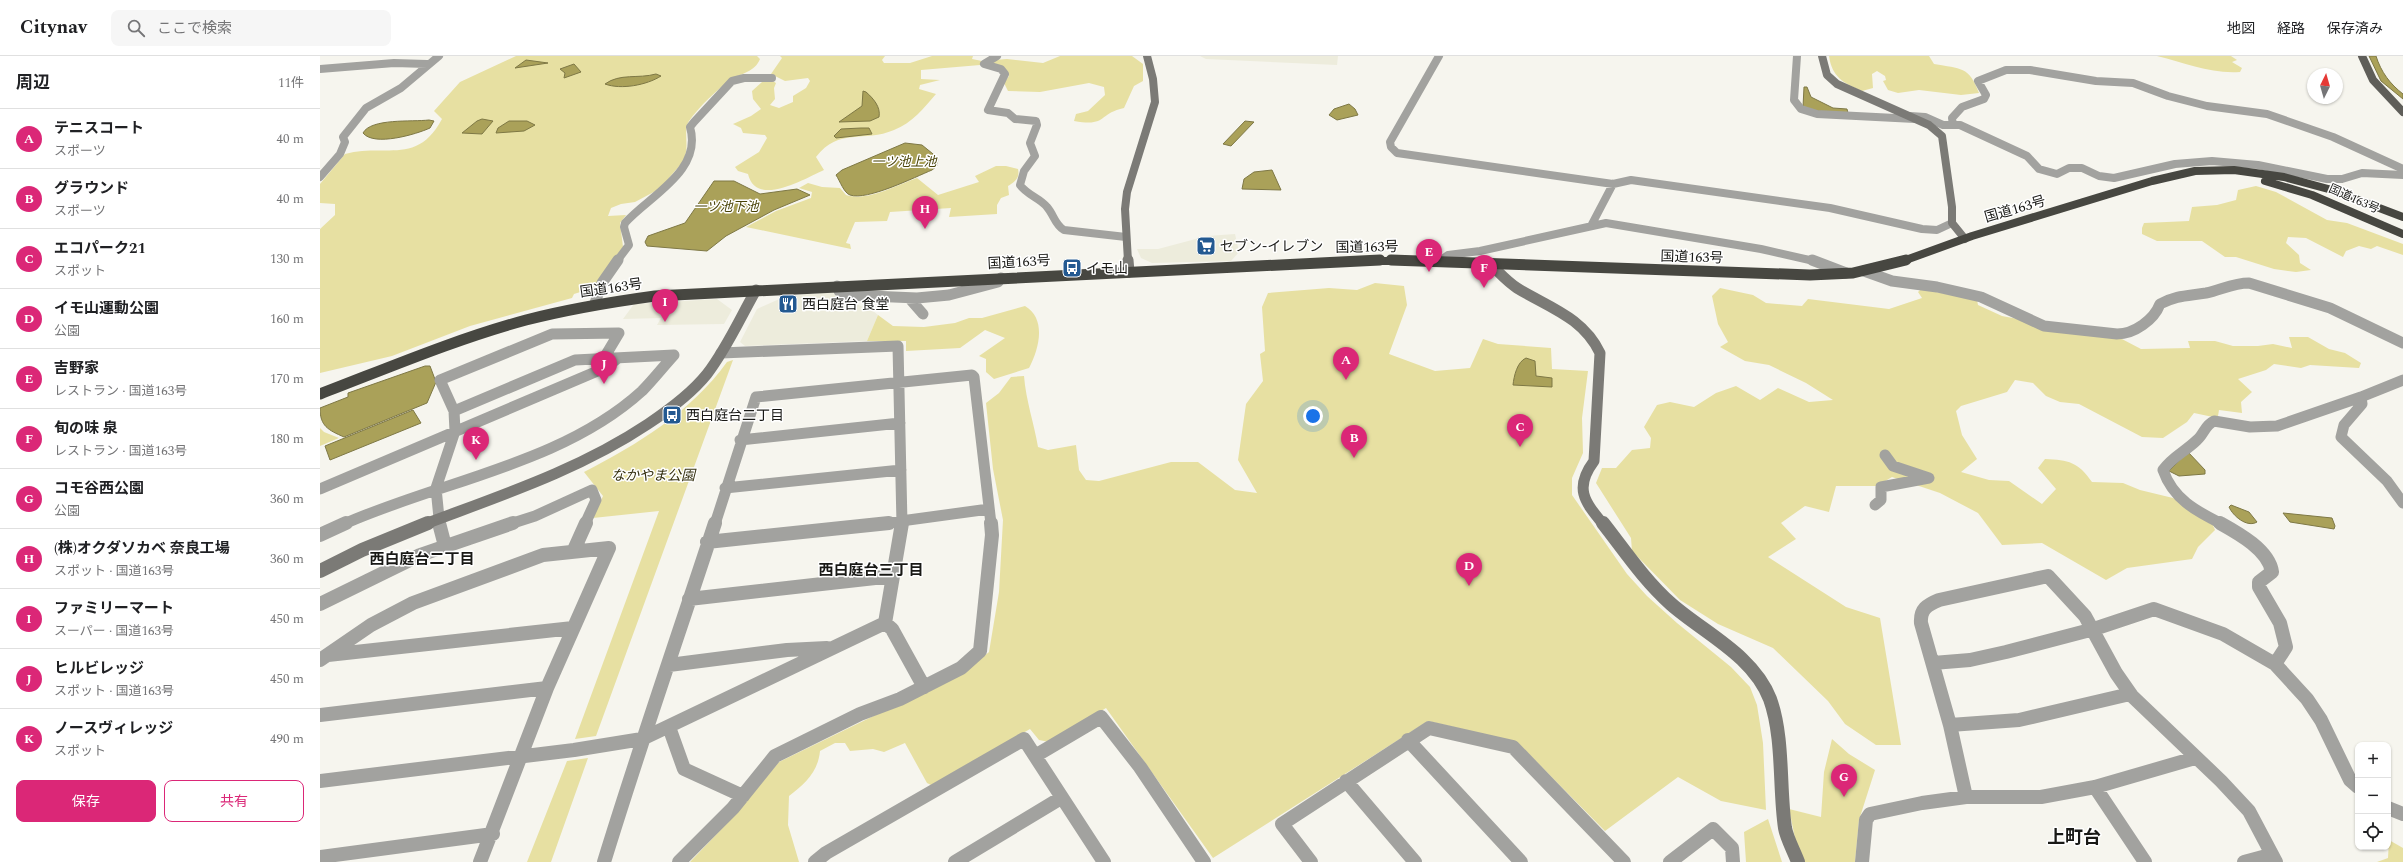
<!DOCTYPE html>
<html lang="ja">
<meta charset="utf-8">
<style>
:root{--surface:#fff;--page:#f6f6f6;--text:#202124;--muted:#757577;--line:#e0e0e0;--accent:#db2777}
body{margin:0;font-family:Spectral,"Noto Sans JP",serif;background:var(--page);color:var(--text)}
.controls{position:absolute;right:12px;bottom:12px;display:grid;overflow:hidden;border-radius:8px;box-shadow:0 1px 3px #0004}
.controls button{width:36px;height:36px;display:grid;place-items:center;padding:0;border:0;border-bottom:1px solid var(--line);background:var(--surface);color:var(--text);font:20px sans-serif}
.compass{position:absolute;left:1987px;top:12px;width:36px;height:36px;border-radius:50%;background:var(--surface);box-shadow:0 1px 3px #0004;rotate:5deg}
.you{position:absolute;left:993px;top:360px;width:14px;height:14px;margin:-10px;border:3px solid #fff;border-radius:50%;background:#1a73e8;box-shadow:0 0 0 6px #1a73e833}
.badge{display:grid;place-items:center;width:26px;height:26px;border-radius:50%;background:var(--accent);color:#fff;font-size:13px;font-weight:700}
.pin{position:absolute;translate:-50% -33px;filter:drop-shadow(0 1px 2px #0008)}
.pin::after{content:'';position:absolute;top:21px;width:14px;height:12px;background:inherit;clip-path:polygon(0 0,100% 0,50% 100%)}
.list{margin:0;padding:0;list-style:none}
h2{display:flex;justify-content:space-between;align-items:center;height:52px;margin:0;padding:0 16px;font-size:17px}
h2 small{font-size:13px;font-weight:400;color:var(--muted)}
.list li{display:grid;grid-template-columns:26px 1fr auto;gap:12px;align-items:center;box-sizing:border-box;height:60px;padding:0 16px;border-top:1px solid var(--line)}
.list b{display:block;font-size:15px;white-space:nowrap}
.list p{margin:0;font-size:13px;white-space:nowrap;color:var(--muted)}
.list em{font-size:13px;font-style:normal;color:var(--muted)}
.actions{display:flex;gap:8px;padding:12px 16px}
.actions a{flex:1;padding:9px 0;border:1px solid var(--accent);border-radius:8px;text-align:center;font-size:14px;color:var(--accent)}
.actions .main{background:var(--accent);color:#fff}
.icon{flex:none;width:22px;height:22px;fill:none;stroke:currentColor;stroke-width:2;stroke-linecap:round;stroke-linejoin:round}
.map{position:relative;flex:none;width:2083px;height:806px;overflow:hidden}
header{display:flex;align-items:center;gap:24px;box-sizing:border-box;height:56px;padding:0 20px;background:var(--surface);border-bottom:1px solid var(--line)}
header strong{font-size:19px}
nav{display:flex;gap:22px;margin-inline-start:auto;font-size:14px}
.search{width:280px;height:36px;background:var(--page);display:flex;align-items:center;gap:10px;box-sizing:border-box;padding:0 14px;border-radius:8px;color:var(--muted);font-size:15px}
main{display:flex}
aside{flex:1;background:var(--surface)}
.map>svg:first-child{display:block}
</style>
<header>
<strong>Citynav</strong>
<div class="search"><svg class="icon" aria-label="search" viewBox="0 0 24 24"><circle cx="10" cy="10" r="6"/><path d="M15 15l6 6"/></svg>ここで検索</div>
<nav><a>地図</a><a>経路</a><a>保存済み</a></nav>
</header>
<main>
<aside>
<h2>周辺<small>11件</small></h2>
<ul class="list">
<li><span class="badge">A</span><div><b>テニスコート</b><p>スポーツ</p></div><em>40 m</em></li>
<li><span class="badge">B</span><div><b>グラウンド</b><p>スポーツ</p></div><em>40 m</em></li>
<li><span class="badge">C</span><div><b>エコパーク21</b><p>スポット</p></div><em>130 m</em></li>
<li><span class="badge">D</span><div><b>イモ山運動公園</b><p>公園</p></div><em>160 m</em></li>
<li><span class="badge">E</span><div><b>吉野家</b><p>レストラン · 国道163号</p></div><em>170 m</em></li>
<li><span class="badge">F</span><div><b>旬の味 泉</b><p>レストラン · 国道163号</p></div><em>180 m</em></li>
<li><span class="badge">G</span><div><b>コモ谷西公園</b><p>公園</p></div><em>360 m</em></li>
<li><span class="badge">H</span><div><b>(株)オクダソカベ 奈良工場</b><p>スポット · 国道163号</p></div><em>360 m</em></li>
<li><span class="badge">I</span><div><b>ファミリーマート</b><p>スーパー · 国道163号</p></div><em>450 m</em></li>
<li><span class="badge">J</span><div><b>ヒルビレッジ</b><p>スポット · 国道163号</p></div><em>450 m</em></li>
<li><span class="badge">K</span><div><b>ノースヴィレッジ</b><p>スポット</p></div><em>490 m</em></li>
</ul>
<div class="actions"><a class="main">保存</a><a>共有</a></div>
</aside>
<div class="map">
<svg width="2083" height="806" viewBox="0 0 2083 806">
<rect width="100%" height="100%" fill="#f6f5ee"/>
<path fill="#edecdc" d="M880,0h138l-1,9 -131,-6z
M915,178l4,18 -8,9 -79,2 -11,-5 -4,-9h21l49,-13z
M512,236l5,4 36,15 5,4 -11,26 -122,5 -5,-4 17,-33 29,-13z
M397,243l15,11 -8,14 -67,1 4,-7 -38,1 11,-15z"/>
<path fill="#e7e0a2" d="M196,0h241l3,3c-5,13 -19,14 -29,21 -15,10 -31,26 -42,41 -6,9 0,24 -4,35 -3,12 -17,18 -20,30l-30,16 -14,2 -10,4 -3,8 18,-1 -6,8 3,24 -30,41 -19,6 -2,4 -102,28 -78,30 -72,17v-144l15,-14v-11l-15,-1v-19l25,-30c40,-11 72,12 97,-35l-8,-8 26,-29z
M460,0h105l-3,4 2,3h26l22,-7h41l-1,3 10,2 25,-2 36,4 17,-7h72l11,8v17l-9,5 -10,22c-27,6 -16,19 -50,13l2,-7 12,-3 17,-16 -1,-8 -15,-4 -49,9 -32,-1 -4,-8 5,-7 -6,-7 -11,-5 -71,6v9l19,1 -20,5 -1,4 17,5c-12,14 -24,29 -42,36 -30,13 -55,-3 -78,27l8,13c-20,9 -68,38 -76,4l-10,-3 -3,-4 24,-15 8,-14 -2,-3 -22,-2 -2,-5 -8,-4 18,-8 10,-7 -8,-10 -1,-8 10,-9 9,-2 5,3 -2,5 1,11 -5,6 9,3 14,-6v-6l13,-8 4,-7 -2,-3 -23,3 -14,-7 11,-16z
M1509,0h100l5,8c27,5 35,2 45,29l-18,2 -42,-5 -21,3 -10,-3 -5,-9 3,-1 -1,-4 -8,-5 -5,3 1,14 -11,3c-19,-8 -30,-14 -33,-35z
M1837,0h74l6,4 -5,2 10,6 -2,4c-30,2 -54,-9 -83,-16z
M676,110h10l12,3c2,9 -3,13 -10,17l1,9 -8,3 -4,7v9l-48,3 2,-9 -61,4 -3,9 -32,1 -9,21 4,1 1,5 -105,-22 30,-16 35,-13 1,-6 -13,-4 9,-5 14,4 18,1 6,7c22,7 50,-10 71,-17l21,17 41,-13 -4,-6z
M1936,130l20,6 51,28 20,3 56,21v11l-26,-9 -6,3 -12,-3 -13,5 -3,6 -37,-19 -18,-1 -2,6 13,12 1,8 11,7 -15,2 -22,-3 -38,-12h-11l-23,-16h-45l-15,-7v-6l2,-5 45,-2 3,-14 25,-2 19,-5 2,-10z
M1055,227l29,3 3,19 -18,49 46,17 35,-3 13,-29 15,5 53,4 1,21 36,2 -6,47 1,35 -11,25v17l55,79 20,22 30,27 54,44 19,20 7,18 6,38 3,67 -45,-9 -43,-24 -73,54 -88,-89 -89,-21 -215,137 -107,-150 -57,34 -10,-2 -9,-11 -99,56 -4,-2 -22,-40 -21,9 -11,-3 -23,2 -5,-8h-10l-15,8c-2,21 -15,33 -31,45l-1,29 11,37h-109l41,-43 48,-57 187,-91 23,-19 10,-60 4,-72 -10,-51 -7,-66 13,-10 12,-16 13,-1c2,25 10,47 14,71l10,3 28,-5 3,25 7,10 13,1 72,-19h27l37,28 22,3 -19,-33 8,-56 17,-23 -3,-27 5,-3 -3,-44 6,-14 61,-5 28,2z
M1400,232l33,7 13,8 36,3 6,-7 81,10 33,-11 -4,-6 3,-3 56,11 1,5 24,11 118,22 21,11 49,-1 -2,-7h27l18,5h25l15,-2 19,4 -3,-11h19l21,12 16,4 16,10 -2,5 -49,-3 -9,3 -27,-4 -8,6 -28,9 14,13 -11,10 1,11 -23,-3 -1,6 -5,1 -19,-4 -7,9 -24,16 -21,-1 -63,-33 -19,-2 -14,-6 -13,-13 -18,-3 -8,12 -46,14 -5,5 6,24 15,24 -16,13 28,8 20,1 33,23 14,-15 -18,-21 7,-9c24,1 33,3 47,23l31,1 17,7 33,8 39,25 3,7 -17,17 -6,12 -65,9 -21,12 -64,-37 -40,2 -24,-32 -38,-20 -48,-16 -15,9h-41l-7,26 -24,-6 -24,17 15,16 -28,18 78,50 34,11 21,127h-25l-31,-21 -17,-23 -55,-53 -55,-24 -38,-24 -48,-49 -1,-13 -35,-55 6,-15h14l16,-18 18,-2 1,-10 -7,-11 13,-22 13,-3 24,5 22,-14 20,-7 24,14 18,-12 31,14 24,-2 -27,-17 -37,-18 -24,-4 -25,-14 8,-5 -10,-18 -6,-28z
M705,250c22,13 14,43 4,62l-35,11 -8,-7v-13l-7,-3 26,-18 -20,-8 -25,18 -54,3v-10h-39l11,-26 15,11 31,1 31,-4 14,-5h13z
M413,304l-137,376 -21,3 84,-228 -66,7 10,-22 -19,-24c54,-28 107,-60 143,-110z
M0,372l4,4 15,6 -19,8z
M1512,683l17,15 26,16 -16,50 -4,42h-50l-9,-19 -7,-34 32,8 3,-45z
M268,702l-37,104h-24l40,-101z
M1448,763l14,43h-36l-2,-30z
M2069,784l14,8v14h-26l11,-4z"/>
<path fill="#aaa159" stroke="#7e7845" d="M2049,0h7c5,16 14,28 27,38v5l-22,-18z
M206,4l22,3 -33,5z
M254,8l7,8 -17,6 1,-5 -5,-4z
M336,18l5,2c-14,9 -40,14 -56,8 15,-11 33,-5 51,-10z
M1484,31h3l4,10 22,11 14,1 1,4 -35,-2 -10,-4z
M543,35l3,1c7,6 15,15 13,25l-9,4 -31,1 23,-16z
M1029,48l6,5 3,6 -21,5 -8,-5 5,-6z
M162,63l11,2 -11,13 -20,-1 15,-12z
M109,64l5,1 -4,7c-13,6 -56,19 -67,5 8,-15 49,-11 66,-13z
M189,65h18l8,4 -11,6 -28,2 2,-5z
M925,65l9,1 -23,24 -8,-2z
M541,72h8l3,6 -36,4 -2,-2 7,-7z
M585,87l17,2 16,13 -1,8 -5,4c-17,7 -65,31 -82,25 -6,-2 -10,-14 -14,-20l6,-5z
M952,114l9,20 -39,-1 2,-10 10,-7z
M394,125h20l26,13 37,-5 13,6 -36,15 -48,26 -19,15 -60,-5 -2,-4 3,-6 37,-13z
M1206,302l9,3 1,15 16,2v9l-39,-2c1,-9 4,-23 13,-27z
M105,310h5l6,16 -9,21 -83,34c-16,-7 -24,-11 -24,-29l28,-11v-4z
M93,354l8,13 -91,37 -5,-14z
M1868,396l17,18v4l-26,2 -10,-5z
M1911,449l18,7 8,10c-10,6 -24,-6 -28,-15z
M1963,457l49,5 3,8 -1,3 -6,-1 -38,-6z"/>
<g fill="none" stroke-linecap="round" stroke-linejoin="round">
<path stroke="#a2a29f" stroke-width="8" d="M677,0l-13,8 17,5 4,5 -17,36 20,3 7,6 21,2 1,4 -7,18 5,13 -11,15 -4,14c7,10 20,13 27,22 7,8 8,18 17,23l62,7
M1119,0l-49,86 1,5 6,6 216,31 18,-4 199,28 92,21 15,1 15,-7
M1477,0l-3,44 7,9 16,5 98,5
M0,13l74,-6 33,1
M1590,60l15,1 18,8h17l67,31 12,13 18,5 12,-6h13l17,8 15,2 61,-14 37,-3 46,4 69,14h15l20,-6 41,2
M1633,69l-1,-7 10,-11 22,-8 2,-4 -8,-14 28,-11h24l66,11 37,2 35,13 39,10 60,8 66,23 70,32
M0,121l20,-23 5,-12 -2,-5 23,-29 35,-20 38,-32
M1272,168l21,-40
M297,205l12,-16 -5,-18 1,-4c24,-27 78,-52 65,-96l4,-5 38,-41 12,-3h28
M1120,205l8,-6 32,-4 126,-28 155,26 53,12"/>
<path stroke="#a2a29f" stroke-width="11" d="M1492,204l34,13
M1544,215l28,10 45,6 44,10 63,29 73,8c17,0 37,-14 43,-30 17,-9 27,-8 46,-11 15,-3 27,-10 43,-10l81,25 73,35
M517,230l2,5 8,4 70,3 32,-3 49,-13 3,-4
M589,242l14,16
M275,247l7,-20 16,-23
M401,297l177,-7 4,178
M2083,324l-42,17 1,7 -18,21 -3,12 46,44 16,22
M134,355l121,-51 99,-5
M420,384l160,-17
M405,432l176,-18
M0,433l287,-122 11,-9
M1555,449l6,-5v-13l48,-9 -36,-12 -8,-11
M119,462l-3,-30 19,-57 -1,-20 -14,-31 112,-46 67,-1 -15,25
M118,463l1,5
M24,468c96,-43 218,-60 298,-133 11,-11 21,-24 32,-36
M190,468l25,-8 57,-26 4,10 -11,24
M395,468l41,-127 216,-22 2,2 17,147
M559,468l110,-15
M1902,468c-26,-13 -49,-25 -59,-54 9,-13 23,-19 34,-30 7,-6 8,-15 17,-19l36,6 27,-1 84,-29"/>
<path stroke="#a2a29f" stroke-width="14" d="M119,467l6,23
M1900,467c18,10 49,27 52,49l-13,10v5l21,36 6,24 -11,17 32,35 14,21 29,60 8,7
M0,479l26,-12
M387,486l182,-19
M253,496l13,-29
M369,543l204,-23
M0,548l100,-49 93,-32
M565,567l17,-100
M565,567l7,6 32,58
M8,599l245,-27
M0,604l51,-35 42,-22 130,-48 66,-7
M1613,607l37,-3 36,-8 88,-23 60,-20 69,25 52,30
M349,609l118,-15 40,-2
M0,659l227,-27
M1630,669l69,-5 111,-26
M349,671l15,42 59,27
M1088,684l113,122
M715,700l69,106
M0,725l254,-31 68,-11 243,-116
M1026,725l69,81
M1775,731l50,75
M1646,741l-16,-72 -29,-102c-1,-14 6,-18 18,-23l109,-24 37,40 31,57 16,23 89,85 28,30 27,51
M2068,752l15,6
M0,801l173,-23
M160,806l67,-174 62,-140
M284,806c35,-114 74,-226 111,-339
M359,806l54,-54 42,-52 85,-42 40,-15 61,-31 19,-17 12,-116 -1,-12
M495,806l11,-9 198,-114 11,17 66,-39 39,50 64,95
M635,806l106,-64
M991,806l-29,-38 147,-96 84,19 111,115
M1350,806l43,-33 19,19 1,14
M1542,806l4,-42 4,-6 52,-11 44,-6h75l54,-10 100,-29
M1924,806l26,-7"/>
<path stroke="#7b7a76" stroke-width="8" d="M1502,0l5,19 10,9 92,41 13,11 10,71v16l13,16
M808,205l-3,-52 2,-17 28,-90 -2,-23 -6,-23"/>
<path stroke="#7b7a76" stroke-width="11" d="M808,204l1,12
M1169,207c9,8 17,18 28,25 31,19 66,29 83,65l-6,108c-20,27 -10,40 9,63
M105,468c77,-29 154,-54 223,-100 21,-14 43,-30 59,-50 20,-26 33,-56 49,-84"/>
<path stroke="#7b7a76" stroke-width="14" d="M1283,467c22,28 41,57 68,81 33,29 82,51 99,95 14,39 9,89 15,129 2,11 9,23 13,34
M0,515l42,-21 66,-27"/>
<path stroke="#5f5e59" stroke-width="8" d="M2042,0l11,24 30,32"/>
<path stroke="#474741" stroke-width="8" d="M1945,125l47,14 91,39
M1032,205h67
M1583,205l69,-25 180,-55 43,-10 39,-1 50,7 48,13 71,27"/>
<path stroke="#474741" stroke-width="11" d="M1071,204l419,15 43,-2 53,-13
M0,338c68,-26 136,-55 206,-74 43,-11 85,-18 129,-24l725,-36"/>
</g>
<defs>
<symbol id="supermarket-square" viewBox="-11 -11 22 22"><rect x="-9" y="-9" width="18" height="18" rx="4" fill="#235991" stroke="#fff"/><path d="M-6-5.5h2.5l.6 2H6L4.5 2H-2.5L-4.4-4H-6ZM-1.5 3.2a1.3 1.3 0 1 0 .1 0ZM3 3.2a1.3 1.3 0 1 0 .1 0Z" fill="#fff"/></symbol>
<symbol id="bus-square" viewBox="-11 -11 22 22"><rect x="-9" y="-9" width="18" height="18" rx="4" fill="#235991" stroke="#fff"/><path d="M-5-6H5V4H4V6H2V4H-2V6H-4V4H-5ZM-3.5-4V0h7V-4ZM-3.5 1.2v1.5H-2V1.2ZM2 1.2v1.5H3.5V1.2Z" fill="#fff"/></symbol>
<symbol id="restaurant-square" viewBox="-11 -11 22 22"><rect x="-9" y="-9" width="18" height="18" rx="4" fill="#235991" stroke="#fff"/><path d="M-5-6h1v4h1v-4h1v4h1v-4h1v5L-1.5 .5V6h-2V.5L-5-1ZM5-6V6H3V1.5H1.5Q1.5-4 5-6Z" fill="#fff"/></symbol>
</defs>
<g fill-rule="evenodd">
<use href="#supermarket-square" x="875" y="179" width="22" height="22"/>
<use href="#bus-square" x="741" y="201" width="22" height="22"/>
<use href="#restaurant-square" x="457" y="237" width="22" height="22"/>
<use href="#bus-square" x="341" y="348" width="22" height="22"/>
</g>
<g text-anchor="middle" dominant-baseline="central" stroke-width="3" stroke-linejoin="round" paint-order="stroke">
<g font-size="12" fill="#191916" stroke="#fff">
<text transform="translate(2034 143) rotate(24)">国道163号</text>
</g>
<g font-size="13" font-style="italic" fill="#484206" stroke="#fff">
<text x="584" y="106">一ツ池上池</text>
<text x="406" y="151">一ツ池下池</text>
</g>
<g font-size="14" fill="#191916" stroke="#fff">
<text transform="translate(1695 153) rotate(-16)">国道163号</text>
<text transform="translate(1047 191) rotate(-1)">国道163号</text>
<text transform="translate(1372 201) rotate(2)">国道163号</text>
<text transform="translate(699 206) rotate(-3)">国道163号</text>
<text transform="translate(291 232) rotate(-8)">国道163号</text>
</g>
<g font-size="14" fill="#191916" stroke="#fff" text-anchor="start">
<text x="900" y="190">セブン-イレブン</text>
<text x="766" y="212">イモ山</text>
<text x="482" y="248">西白庭台 食堂</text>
<text x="366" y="359">西白庭台二丁目</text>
</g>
<g font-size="14" font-style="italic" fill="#353010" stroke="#fff">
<text x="333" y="419">なかやま公園</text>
</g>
<g font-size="15" font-weight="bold" fill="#191916" stroke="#fff">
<text x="102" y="503">西白庭台二丁目</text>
<text x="551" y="514">西白庭台三丁目</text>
</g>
<g font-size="18" font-weight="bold" fill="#191916" stroke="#fff">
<text x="1754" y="781">上町台</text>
</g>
</g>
</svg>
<div class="controls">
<button>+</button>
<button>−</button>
<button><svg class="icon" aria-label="locate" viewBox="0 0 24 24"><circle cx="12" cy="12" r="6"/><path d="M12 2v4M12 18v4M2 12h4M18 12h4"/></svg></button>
</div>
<svg class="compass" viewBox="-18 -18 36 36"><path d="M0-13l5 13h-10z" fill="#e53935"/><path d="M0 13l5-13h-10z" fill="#757577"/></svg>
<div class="you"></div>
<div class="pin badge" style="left:1026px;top:324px">A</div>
<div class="pin badge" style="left:1034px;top:402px">B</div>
<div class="pin badge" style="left:1200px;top:391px">C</div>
<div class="pin badge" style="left:1149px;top:530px">D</div>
<div class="pin badge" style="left:1109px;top:216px">E</div>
<div class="pin badge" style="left:1164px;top:232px">F</div>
<div class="pin badge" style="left:1524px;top:741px">G</div>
<div class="pin badge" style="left:605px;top:173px">H</div>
<div class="pin badge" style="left:345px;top:266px">I</div>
<div class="pin badge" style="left:284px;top:328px">J</div>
<div class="pin badge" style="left:156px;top:404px">K</div>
</div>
</main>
